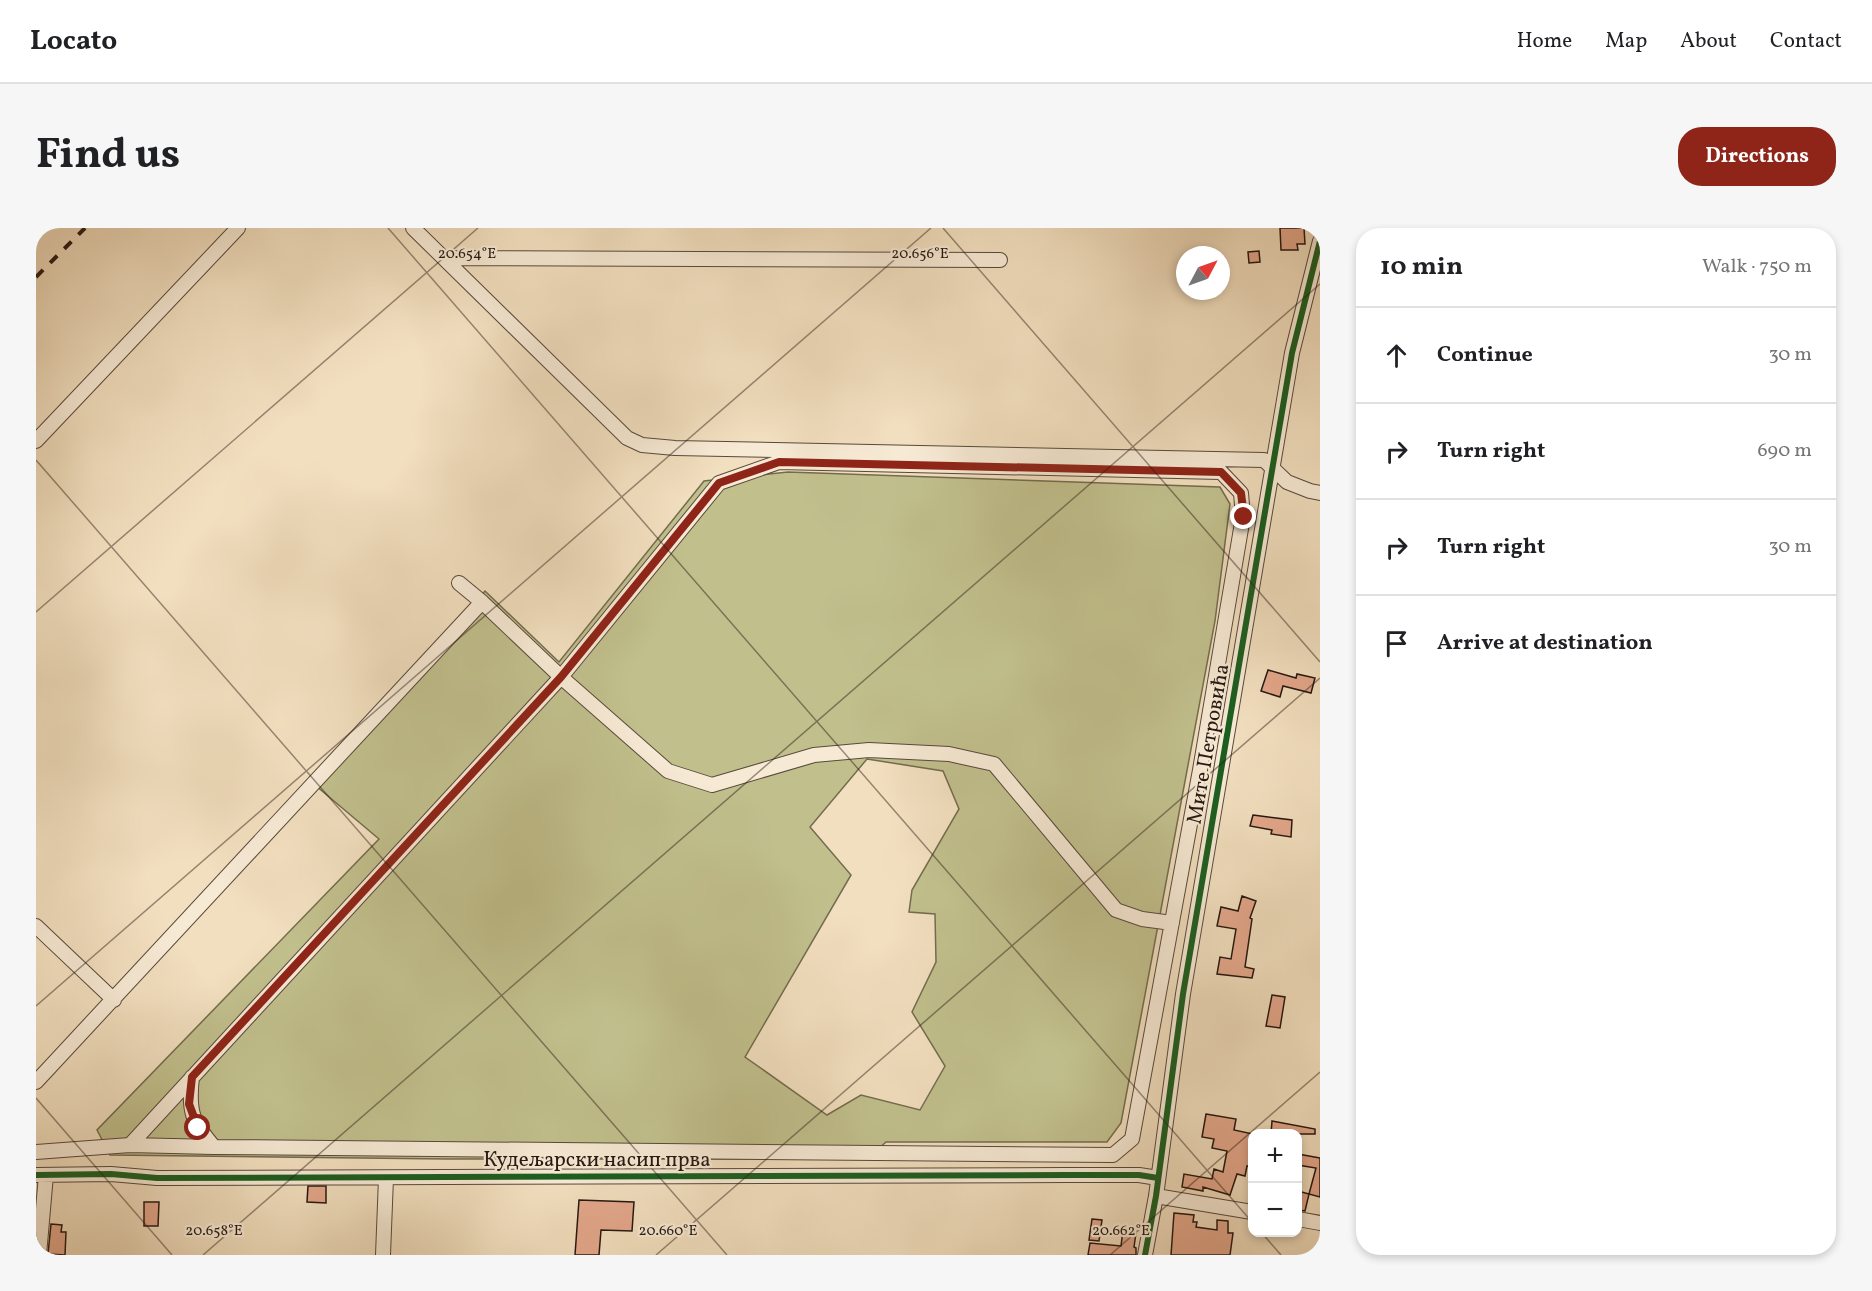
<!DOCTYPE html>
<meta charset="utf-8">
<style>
:root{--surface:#fff;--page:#f6f6f6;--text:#202124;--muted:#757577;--line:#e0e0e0;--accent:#8f2418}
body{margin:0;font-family:Vollkorn,serif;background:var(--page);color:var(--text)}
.controls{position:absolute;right:18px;bottom:18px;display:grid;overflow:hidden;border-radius:12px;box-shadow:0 3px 9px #0003}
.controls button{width:54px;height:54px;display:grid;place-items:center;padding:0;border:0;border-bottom:2px solid var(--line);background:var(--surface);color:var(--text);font:30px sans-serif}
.compass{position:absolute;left:1140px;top:18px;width:54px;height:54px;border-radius:50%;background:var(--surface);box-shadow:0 3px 9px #0003;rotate:49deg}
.stop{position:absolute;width:18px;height:18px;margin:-14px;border:4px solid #8f2418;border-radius:50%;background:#fff}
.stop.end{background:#8f2418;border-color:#fff;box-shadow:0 2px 6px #0008}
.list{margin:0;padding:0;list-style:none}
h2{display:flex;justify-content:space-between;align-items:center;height:78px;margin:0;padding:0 24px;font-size:26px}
h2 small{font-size:20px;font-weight:400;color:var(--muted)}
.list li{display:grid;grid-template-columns:39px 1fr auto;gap:18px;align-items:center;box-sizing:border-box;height:96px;padding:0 24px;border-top:2px solid var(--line)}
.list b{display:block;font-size:22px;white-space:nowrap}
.list em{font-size:20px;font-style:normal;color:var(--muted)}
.icon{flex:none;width:33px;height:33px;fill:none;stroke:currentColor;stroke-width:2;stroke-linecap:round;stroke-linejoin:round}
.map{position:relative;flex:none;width:1284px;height:1027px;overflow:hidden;border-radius:24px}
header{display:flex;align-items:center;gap:36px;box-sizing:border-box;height:84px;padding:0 30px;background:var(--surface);border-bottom:2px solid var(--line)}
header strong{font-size:28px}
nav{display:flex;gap:33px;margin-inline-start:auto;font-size:21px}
.intro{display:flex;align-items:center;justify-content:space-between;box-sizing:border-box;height:144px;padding:0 36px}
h1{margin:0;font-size:42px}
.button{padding:15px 27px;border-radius:24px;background:var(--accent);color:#fff;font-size:21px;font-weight:700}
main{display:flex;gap:36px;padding:0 36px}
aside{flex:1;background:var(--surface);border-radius:24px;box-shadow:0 3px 9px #0003}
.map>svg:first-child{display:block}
</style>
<header>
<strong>Locato</strong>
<nav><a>Home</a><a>Map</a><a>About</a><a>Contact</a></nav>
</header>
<div class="intro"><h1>Find us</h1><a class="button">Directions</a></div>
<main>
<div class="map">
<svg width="1284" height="1027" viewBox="0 0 1284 1027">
<rect width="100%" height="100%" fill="#f2dfbf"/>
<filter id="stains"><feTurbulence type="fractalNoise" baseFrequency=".00333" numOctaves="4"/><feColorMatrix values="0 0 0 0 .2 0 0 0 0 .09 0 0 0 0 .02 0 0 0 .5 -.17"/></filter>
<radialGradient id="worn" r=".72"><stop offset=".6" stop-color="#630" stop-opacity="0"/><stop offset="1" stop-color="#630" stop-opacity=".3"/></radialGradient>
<path fill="#c1c08d" stroke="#736c4f" stroke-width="1.5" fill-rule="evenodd" d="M752,244l432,15 10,17 -15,117 -94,502 -14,19h-221l-19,17h-420l-337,-4 -13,-25 282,-291 -70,-59 176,-189 74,71 145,-181zM831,531l76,12 16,38 -47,81 -3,22 26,2 1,48 -24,50 33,54 -25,44 -59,-15 -34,20 -82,-58 106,-182 -41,-48z"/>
<path fill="#e4a88c" stroke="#251711" stroke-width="1.5" d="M1244,0h24l1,16h-8l1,6h-17z
M1223,23l1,11 -11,1 -1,-11z
M1232,442l28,8 1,-4 18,4 -4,15 -28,-7 -3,11 -19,-6z
M1217,587l39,5 -1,17 -20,-3 1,-4 -22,-4z
M1206,668l14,5 -6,17 2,1 -7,48 9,2 -2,9 -35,-4 3,-17 11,2 5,-30 -19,-3 4,-19 17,4z
M1236,767l13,2 -5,31 -14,-2z
M1170,886l30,5 -2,11 19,4 -1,33 -5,-1 -2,10 -8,-2 -7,21 -27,-8v4l-21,-4 2,-13 28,5 2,-10 9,3 4,-21 -15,-3 2,-9 -12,-2z
M1236,893l43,8v5h-44z
M1262,926l22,4v39l-11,-3 7,-26 -18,-3z
M272,958h18v17l-19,-1z
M1262,963l11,3 -4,17 -7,-1z
M543,972l55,2 -2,29 -31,-1 -2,25h-24z
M108,974h15l-1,24h-14z
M1138,985l20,2 -1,7h4l-1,5 21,3v-10l11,1v12h5l-3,22h-59z
M1056,991l10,1 -3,21 -10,-1z
M15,996l11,1 -1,7h5l-1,23 -17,-1z
M1087,1002l13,3 -2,14 2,1v7h-48l2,-12 31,3z"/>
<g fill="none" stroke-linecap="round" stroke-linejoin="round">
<defs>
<path id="minor" d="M377,0l214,210 15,7 33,3 589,12 23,22 23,9 10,2
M408,30l556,2
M0,213l202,-213
M423,355l23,19 79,75 107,94 44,14 102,-30 55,-5 80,4 45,10 122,146 26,9 30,4
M0,698l78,74
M156,849c-4,35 0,44 22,70
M0,854l446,-480
M0,924l94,-7 84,2 899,8 19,-16 68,-369 43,-253 -2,-24 -20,-21 -442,-10 -60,21 -158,194 -431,468
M0,947l75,-1 46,4 910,-3h72l19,3
M1120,968l96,16
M1262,991l22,4
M3,1027l7,-80
M347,1027l3,-77
M1109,1027l11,-59 27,-202 109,-641 28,-112"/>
</defs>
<use href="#minor" stroke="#58493c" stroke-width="16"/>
<use href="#minor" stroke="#f7ead5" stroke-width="14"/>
<path stroke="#251711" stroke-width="4" stroke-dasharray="10 10" stroke-linecap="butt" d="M0,49l49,-49"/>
<defs>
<path id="cycleway" d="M0,947l75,-1 46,4 910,-3h72l19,3
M1109,1027l11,-59 27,-202 109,-641 28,-112"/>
</defs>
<use href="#cycleway" stroke="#f7ead5" stroke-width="10"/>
<use href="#cycleway" stroke="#1b5e20" stroke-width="6"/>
</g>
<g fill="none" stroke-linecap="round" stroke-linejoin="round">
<path stroke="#8f2418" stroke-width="8" d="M162,900l-9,-24 3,-27 369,-400 158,-194 60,-21 442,10 20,21 3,24"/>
</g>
<path fill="none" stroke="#251711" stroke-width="1.5" stroke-opacity="0.45" d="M352,0l864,994M907,0l377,434M0,232l691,795M0,384l442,-384M0,778l895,-778M0,870l136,157M1225,1004l20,23M167,1027l1117,-971M620,1027l664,-577M1074,1027l210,-183"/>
<g text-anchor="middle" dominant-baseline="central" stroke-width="4.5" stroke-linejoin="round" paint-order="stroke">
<g font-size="21" fill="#251711" stroke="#f7ead5">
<text transform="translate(1173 516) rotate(-80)">Мите Петровића</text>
<text x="561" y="932">Кудељарски насип прва</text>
</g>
</g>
<g font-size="15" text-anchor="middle" fill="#251711" stroke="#f7ead5" stroke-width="4.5" stroke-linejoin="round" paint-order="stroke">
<text x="431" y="30">20.654°E</text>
<text x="884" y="30">20.656°E</text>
<text x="178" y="1007">20.658°E</text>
<text x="632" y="1007">20.660°E</text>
<text x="1085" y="1007">20.662°E</text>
</g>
<rect width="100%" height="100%" filter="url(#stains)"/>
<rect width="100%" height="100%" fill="url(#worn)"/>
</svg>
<div class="controls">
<button>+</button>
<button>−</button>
</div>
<svg class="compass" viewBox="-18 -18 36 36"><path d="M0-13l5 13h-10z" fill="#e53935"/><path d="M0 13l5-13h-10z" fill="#757577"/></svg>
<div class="stop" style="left:162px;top:900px"></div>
<div class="stop end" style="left:1208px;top:289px"></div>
</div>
<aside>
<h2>10 min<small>Walk · 750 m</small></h2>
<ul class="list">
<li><svg class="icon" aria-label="ahead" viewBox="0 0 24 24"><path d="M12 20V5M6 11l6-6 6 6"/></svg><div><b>Continue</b></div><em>30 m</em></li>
<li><svg class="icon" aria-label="right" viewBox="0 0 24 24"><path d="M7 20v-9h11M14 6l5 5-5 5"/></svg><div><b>Turn right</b></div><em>690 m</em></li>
<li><svg class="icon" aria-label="right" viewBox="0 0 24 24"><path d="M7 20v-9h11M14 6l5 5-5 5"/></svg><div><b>Turn right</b></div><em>30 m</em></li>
<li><svg class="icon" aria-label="arrive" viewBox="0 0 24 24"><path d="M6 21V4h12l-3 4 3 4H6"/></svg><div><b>Arrive at destination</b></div></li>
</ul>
</aside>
</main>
